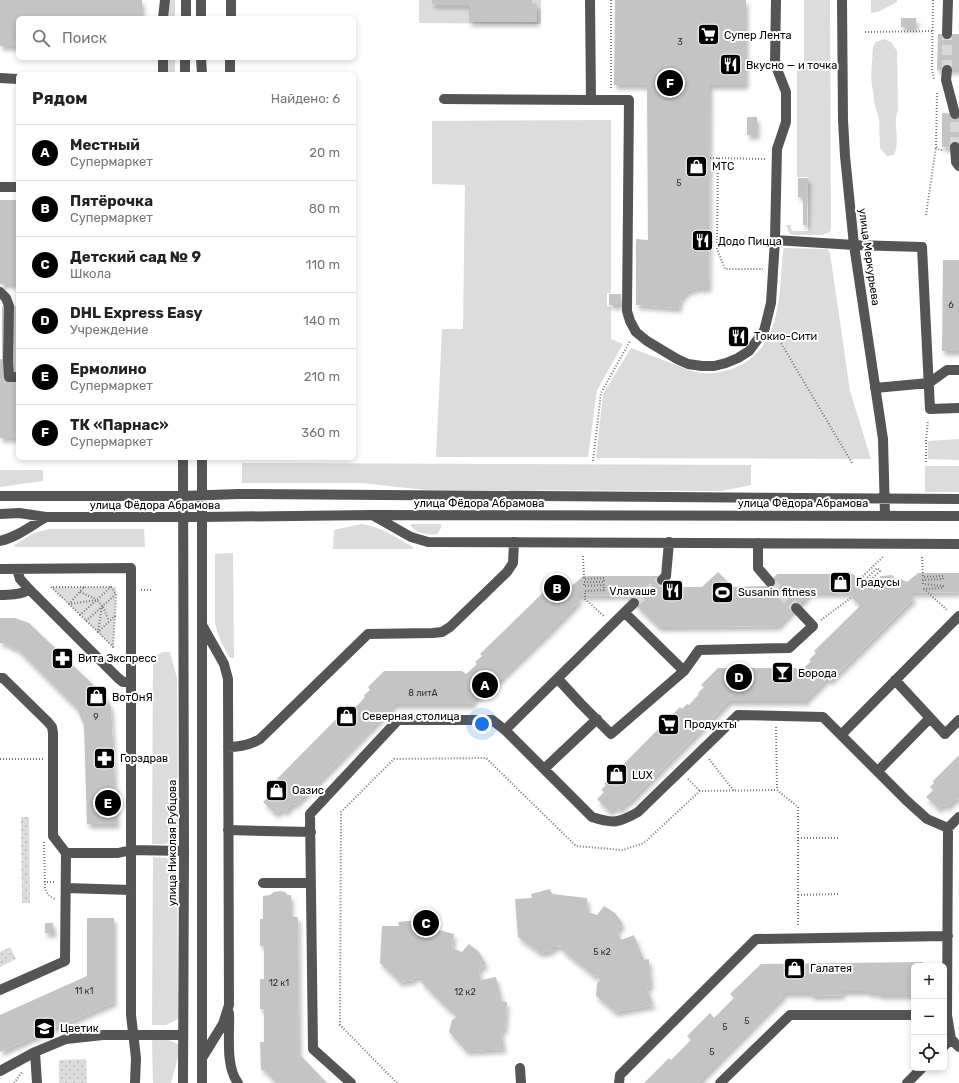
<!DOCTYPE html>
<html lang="ru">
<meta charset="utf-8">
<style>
:root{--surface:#fff;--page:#f2f2f2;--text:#222;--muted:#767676;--line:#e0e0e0;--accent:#000}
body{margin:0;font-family:Rubik,sans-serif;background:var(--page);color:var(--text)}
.controls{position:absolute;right:12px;bottom:12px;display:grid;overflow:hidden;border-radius:6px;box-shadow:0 2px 6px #0003}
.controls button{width:36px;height:36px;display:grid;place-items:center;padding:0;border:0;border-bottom:1px solid var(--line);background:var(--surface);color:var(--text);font:20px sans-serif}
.you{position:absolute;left:482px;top:724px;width:14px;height:14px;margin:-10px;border:3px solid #fff;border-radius:50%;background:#1a73e8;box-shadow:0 0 0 6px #1a73e833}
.badge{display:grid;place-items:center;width:26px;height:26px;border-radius:50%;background:var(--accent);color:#fff;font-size:13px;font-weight:700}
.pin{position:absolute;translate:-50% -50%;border:2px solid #fff;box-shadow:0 1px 4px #0006}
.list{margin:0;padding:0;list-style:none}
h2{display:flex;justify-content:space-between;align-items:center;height:52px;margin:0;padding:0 16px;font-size:17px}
h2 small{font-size:13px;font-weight:400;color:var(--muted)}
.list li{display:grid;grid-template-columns:26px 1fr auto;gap:12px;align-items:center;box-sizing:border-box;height:56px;padding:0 16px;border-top:1px solid var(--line)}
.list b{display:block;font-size:15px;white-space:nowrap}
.list p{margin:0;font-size:13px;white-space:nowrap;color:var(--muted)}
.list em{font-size:13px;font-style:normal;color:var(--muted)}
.icon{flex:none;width:22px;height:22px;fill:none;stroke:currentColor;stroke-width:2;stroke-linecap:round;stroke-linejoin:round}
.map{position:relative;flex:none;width:959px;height:1083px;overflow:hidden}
.search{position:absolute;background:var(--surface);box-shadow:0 2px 6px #0003;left:16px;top:16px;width:340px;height:44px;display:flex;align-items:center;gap:10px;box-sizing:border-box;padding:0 14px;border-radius:6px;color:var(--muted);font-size:15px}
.panel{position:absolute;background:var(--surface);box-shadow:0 2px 6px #0003;left:16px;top:72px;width:340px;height:388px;border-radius:6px}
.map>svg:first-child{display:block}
</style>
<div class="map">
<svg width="959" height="1083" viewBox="0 0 959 1083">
<defs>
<pattern id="park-dots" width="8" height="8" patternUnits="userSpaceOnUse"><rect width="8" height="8" fill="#dcdcdc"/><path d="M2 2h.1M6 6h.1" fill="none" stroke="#bbb" stroke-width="1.8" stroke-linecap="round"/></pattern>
<filter id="shadow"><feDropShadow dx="2.5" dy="4.5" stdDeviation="2" flood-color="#0004"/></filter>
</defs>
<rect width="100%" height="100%" fill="#fff"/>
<path fill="#dcdcdc" d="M170,0h5v18h-7z
M419,0h122v24l-122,-1z
M804,0h26l1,228 -1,4 -7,3h-31l-3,-2 -3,-8h5v4l2,2h15v-54h-11v-112h7z
M871,0h26v2l-19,10 -7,1z
M884,39l7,3 6,9 1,59c-6,14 3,31 -4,45l-7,1 -7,-8 -1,-29 -4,-13 -4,-28 2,-31 3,-5z
M168,58h7v16h-7z
M611,120v173h-4v13l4,1v32l12,5 -26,46 -9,67h-152l6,-128h21l2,-144 -33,-1v-63z
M784,248l40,1h3l3,4 20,138 21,68 -275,-1 7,-64 28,-46c13,5 27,10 40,15 10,4 21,9 32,10 12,1 25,-2 36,-7 43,-21 40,-73 44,-114z
M959,439v21l-31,-1v-18z
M242,463l509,2v20l-29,6 -296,-1 -65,-7h-119z
M925,466h34v26h-34z
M0,470h43v11l-43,6z
M361,524c19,2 36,14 52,23v2h-80l1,-19z
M412,524h29v4l-4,6c-9,2 -22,-1 -27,-9z
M49,529h95l1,18h-130l-1,-2 20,-12z
M233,553l1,105h-4c-7,-12 -13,-23 -15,-37v-67z
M51,587h65l-3,60z
M163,652h7l7,26 1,154 -12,12h-14l1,-184 4,-5z
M153,857l14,1 10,12 1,149 -12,6h-14z
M152,1039h14l12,5v13l-7,26h-18z"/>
<path fill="url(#park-dots)" d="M21,817h8l1,86h-8z
M10,947l6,12 -16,8v-15z
M86,1059l1,24h-28v-23z"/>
<path fill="#c4c4c4" filter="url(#shadow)" d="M0,0h142v18h-124v28h-18z
M432,0h100v4h5v18h-68v-18h-37z
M615,0h131v85h-36l-1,203h-12l-9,3 -7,7 -2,10 -43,-3v-66l12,1 -1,-155h-33z
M901,18h15v9h-15z
M938,34h21v36h-22z
M942,113l17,1v34l-17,-1z
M747,117h10v18h-10z
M798,178h10l-1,47h-4v-28h-5z
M0,200h18v238h-18v-79h2v-53h14v-22h-16z
M943,260h16v91h-17z
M609,294h12v11h-12z
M718,572l15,15 33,-1 11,-12h76l14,15 14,-13 11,-1 4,4h5l6,3 11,-9h41v20l-1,-1 -49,1 5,5 -84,83 -2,-3 -21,21v2h-78l-100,101 -1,-1 -9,9 -3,-4 -6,6 -13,-13 7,-7 -3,-2 5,-5 -2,-1 76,-77 2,2 5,-5 2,1 10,-11 -1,-1 6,-6 -3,-2 17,-17h78l4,4 11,-11 -2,-1 7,-7 -2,-2 46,-45 -12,-13h-38l-32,33 -120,1 -32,-32 -50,1 4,4 -26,27 -58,56 -2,-3 -21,21v3h-78l-100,101 -1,-2 -9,9 -3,-3 -6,5 -13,-12 7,-7 -3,-3 5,-4 -2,-2 76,-77 2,2 5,-5 2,2 10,-11 -1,-2 6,-5 -2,-3 16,-16h78l4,3 11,-10 -2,-2 7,-6 -2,-2 78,-76 4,4h5l6,3 10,-9h75l10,11h34z
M0,618h15l14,5 76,73 6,11 6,117h-30l-3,-99 -7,-16 -59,-59 -14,-7h-4z
M959,755v43l-1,2 -2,-2 -9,9 -3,-3 -5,5 -13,-12 7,-7 -3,-3 4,-4 -1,-2z
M550,889l2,5 35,4 1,14 9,3 7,-9 11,7 8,11 -6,6 4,10 13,-5 10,25 5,-1 2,26 -4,3 6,17 -38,7 -19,-16 1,-13 3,-3 -3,-6 -3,2 -32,-26v-4l-9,1v3l-13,3 -22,-16 -3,-38 17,-1 -1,-4z
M280,891l5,1 3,3h3v22h7l1,137 28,29h-51l-12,-13h-3l-1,-28h4v-33h-4v-30h4v-33h-4v-27h3v-23l7,-1 4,-3z
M87,918h27v84l-114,50v-37l87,-39z
M418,920l1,5 35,9 -2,14 10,4 7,-8 10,8 7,12 -7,5 2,11 15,-3 6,25h5l-2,27 -4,2 3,18 -38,2 -17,-19 3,-12 4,-3 -3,-6h-3l-28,-28v-5l-8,-1 -1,3 -13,2 -20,-19 2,-37h17l-1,-4z
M45,923h8l1,10h-9z
M923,962v4h-9v29h-36v-2h-10v-2h-25v4l-32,1v-3h-28v3l-86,87h-53l25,-25 2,2 20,-20 -4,-4 23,-23 4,5 20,-20 -4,-4 31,-30z"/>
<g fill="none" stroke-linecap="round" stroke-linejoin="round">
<path stroke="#d9d9d9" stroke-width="10" stroke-dasharray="10 5" stroke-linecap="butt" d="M947,70v-36
M955,147v-33
M770,582l26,26
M634,603l28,-23"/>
<path stroke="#777" stroke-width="2" stroke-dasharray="1 2" stroke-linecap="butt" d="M611,0v89
M933,0l-1,70 2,9
M865,32l68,-1
M937,93l-1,54 3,3h5
M710,158l56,1
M718,158l-1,91 8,20h38
M926,215l10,-68
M775,333l77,130
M593,461l8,-68 29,-52
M926,462v-21l2,-21
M583,556l1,23 20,-1v4h-20v4l20,-1v5l-19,1v8l20,18
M922,557l1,20 20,-1v3l-20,1v4l20,2v2l-19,1 24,22
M864,586l16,-15 -3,-3 -13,13 -3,-3 22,-21
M84,587h-33l18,17 28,-4 5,6 -4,26 15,15 2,-31
M111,587l5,7 -1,22 -17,16 -18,-17z
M141,590h11
M80,592l16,7
M103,607l6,14
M80,615l-11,-11 15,-17h26
M821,620l31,-23
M86,621l30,-27
M776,727l1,63
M0,759h43
M709,759l25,32
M688,779l12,12
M798,838h41
M44,842l1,46c2,6 4,8 10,11
M44,882h11
M798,895l41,-1
M14,1083l8,-11
M397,1083l-57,-58 1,-213 53,-53 92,-1 90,88 47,4 21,-7 56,-52 77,-1 21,17v120"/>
<path stroke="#555" stroke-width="10" d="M201,0v18
M590,0l1,100h38l-2,211 3,10 6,11 11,9 30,18 11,5 14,2h12l12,-3 12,-5 11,-7 15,-20 7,-28 4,-63 2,-91 9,-27v-30l-11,-28 1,-64
M842,0l1,120 2,36 9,89 29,194 2,76
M163,18l2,-18
M186,18v-18
M231,18v-18
M947,34l1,-34
M163,58v16
M201,58l1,16
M947,70l-1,10 9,34
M185,74v-16
M230,74v-16
M0,78l18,1
M444,99l147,1
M955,147l1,15 3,4
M0,187h18
M775,240l79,5 68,2 8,162 29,-1
M0,292l6,6 3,8 -1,55 1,16h9
M875,388l54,-5 18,-13h12
M183,458l1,393 -1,232
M202,458v625
M0,496h183l55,-2 721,5
M0,514l19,-1 27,4h156l170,-2 587,1
M374,516l37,21 17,5 531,2
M0,541c17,-4 31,-15 46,-24
M758,543v25l12,14
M0,569l131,-1v447l5,43 -1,25
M17,569l3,10 9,10 89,89 5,4h7
M662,580l4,-4 3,-34
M0,595c11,-1 20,1 29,-6
M625,613l59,58
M202,625l22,39 4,15 1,326 -6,19 -21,34
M0,678h3l45,44 4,5 1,6v103l13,17 -1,108 -65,29
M558,679l23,25 30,30 73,-63 15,-21 90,-2 24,-22 -17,-18
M895,680l50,54 14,-14
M505,730l129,-127
M841,735l118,-119
M228,747c13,0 22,-2 32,-8l108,-105 65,-1 9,-1 8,-5 57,-55 6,-9 1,-21
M544,769l53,-50
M878,771l51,-52
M228,830l83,2
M66,853h52l13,-3 53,1
M263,883h48
M66,888l65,2
M229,1013c1,21 -4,53 9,70
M951,1039l-4,-24 1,-187 11,-11
M944,1046l7,-7 8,8
M35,1052l2,31
M520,1068l1,15
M0,1071l35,-19 31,-13 37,-4h80
M351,1083l-38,-34 -3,-235 88,-94h94l13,10 87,87c21,7 27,6 46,-5l100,-97 85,2 84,84 20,18 21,9
M619,1083l1,-8 136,-136 192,-3
M720,1083l70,-68h124
M907,1083l15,-15"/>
</g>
<defs>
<symbol id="supermarket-square" viewBox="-11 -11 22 22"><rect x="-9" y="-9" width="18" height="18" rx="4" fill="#000" stroke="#fff"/><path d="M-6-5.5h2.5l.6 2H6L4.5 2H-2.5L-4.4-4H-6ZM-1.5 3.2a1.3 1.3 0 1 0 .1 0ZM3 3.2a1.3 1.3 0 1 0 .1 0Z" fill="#fff"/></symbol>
<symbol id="restaurant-square" viewBox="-11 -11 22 22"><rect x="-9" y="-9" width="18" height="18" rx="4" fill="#000" stroke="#fff"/><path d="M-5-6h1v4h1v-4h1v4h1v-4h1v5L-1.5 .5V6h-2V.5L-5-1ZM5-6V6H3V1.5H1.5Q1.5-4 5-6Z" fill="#fff"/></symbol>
<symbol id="shop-square" viewBox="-11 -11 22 22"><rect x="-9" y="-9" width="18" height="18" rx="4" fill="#000" stroke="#fff"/><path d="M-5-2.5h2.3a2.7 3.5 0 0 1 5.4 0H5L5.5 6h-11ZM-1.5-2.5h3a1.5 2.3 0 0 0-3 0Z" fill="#fff"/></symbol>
<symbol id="stadium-square" viewBox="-11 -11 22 22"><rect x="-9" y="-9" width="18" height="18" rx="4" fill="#000" stroke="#fff"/><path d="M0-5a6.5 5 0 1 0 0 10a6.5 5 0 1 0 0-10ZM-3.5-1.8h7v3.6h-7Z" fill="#fff"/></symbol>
<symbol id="pharmacy-square" viewBox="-11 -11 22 22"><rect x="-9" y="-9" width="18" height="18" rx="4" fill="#000" stroke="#fff"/><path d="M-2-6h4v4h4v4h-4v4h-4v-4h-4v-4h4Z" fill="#fff"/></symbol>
<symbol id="bar-square" viewBox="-11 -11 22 22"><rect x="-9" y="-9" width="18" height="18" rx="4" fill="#000" stroke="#fff"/><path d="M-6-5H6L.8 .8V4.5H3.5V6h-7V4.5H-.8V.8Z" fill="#fff"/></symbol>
<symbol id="school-square" viewBox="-11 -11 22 22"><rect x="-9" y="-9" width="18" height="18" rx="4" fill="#000" stroke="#fff"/><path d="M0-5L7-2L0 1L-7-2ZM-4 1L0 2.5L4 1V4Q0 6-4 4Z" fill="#fff"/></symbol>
</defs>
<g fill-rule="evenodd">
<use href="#supermarket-square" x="696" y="22" width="25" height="25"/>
<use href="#restaurant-square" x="718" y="52" width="25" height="25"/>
<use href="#shop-square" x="684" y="154" width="25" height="25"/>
<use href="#restaurant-square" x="690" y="228" width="25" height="25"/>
<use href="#restaurant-square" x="726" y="324" width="25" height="25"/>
<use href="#shop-square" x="828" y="570" width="25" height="25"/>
<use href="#restaurant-square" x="660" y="578" width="25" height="25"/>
<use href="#stadium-square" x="710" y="580" width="25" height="25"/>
<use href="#pharmacy-square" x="50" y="646" width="25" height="25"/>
<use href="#bar-square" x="770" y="660" width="25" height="25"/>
<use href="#shop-square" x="84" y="684" width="25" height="25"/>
<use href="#shop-square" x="334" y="704" width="25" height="25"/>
<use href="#supermarket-square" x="656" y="712" width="25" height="25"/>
<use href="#pharmacy-square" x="92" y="746" width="25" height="25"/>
<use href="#shop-square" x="604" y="762" width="25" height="25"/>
<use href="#shop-square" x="264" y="778" width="25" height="25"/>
<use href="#shop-square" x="782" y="956" width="25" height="25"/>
<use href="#school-square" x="32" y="1016" width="25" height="25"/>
</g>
<g text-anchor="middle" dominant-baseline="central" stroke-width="4" stroke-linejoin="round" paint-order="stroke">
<g font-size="9" fill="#313131">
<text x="680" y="42">3</text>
<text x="679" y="183">5</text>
<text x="951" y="305">6</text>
<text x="423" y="693">8 литА</text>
<text x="96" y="717">9</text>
<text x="602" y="952">5 к2</text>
<text x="279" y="983">12 к1</text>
<text x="84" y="991">11 к1</text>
<text x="465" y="992">12 к2</text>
<text x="747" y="1021">5</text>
<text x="725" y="1027">5</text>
<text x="712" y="1052">5</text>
</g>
<g font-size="11" fill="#000" stroke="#fff" text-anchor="start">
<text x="724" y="35">Супер Лента</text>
<text x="746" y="65">Вкусно — и точка</text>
<text x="712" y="166">МТС</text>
<text x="718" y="241">Додо Пицца</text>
<text x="754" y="336">Токио-Сити</text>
<text x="856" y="582">Градусы</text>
<text x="656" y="591" text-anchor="end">Vлаvаше</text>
<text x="738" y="592">Susanin fitness</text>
<text x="78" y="658">Вита Экспресс</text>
<text x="798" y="673">Борода</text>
<text x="112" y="697">ВотОнЯ</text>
<text x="362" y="716">Северная столица</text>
<text x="684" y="724">Продукты</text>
<text x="120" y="758">Горздрав</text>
<text x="632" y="775">LUX</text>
<text x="292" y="790">Оазис</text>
<text x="810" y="968">Галатея</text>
<text x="60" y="1028">Цветик</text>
</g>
<g font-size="11" fill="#000" stroke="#fff">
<text transform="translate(869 257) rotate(82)">улица Меркурьева</text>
<text x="479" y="503">улица Фёдора Абрамова</text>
<text x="803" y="503">улица Фёдора Абрамова</text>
<text x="155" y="505">улица Фёдора Абрамова</text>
<text transform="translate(172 843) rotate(-90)">улица Николая Рубцова</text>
</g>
</g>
</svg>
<div class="controls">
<button>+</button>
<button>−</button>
<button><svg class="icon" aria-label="locate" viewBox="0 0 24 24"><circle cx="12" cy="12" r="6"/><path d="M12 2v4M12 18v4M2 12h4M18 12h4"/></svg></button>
</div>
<div class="you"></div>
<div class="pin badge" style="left:485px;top:685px">A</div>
<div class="pin badge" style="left:557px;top:588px">B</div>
<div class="pin badge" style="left:426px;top:923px">C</div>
<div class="pin badge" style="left:739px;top:677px">D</div>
<div class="pin badge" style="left:108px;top:803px">E</div>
<div class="pin badge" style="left:670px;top:83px">F</div>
<div class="search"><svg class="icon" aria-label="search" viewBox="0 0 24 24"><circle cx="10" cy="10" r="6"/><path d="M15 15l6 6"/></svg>Поиск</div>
<section class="panel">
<h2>Рядом<small>Найдено: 6</small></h2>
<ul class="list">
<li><span class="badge">A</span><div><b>Местный</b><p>Супермаркет</p></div><em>20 m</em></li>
<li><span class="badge">B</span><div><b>Пятёрочка</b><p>Супермаркет</p></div><em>80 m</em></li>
<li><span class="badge">C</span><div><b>Детский сад № 9</b><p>Школа</p></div><em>110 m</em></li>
<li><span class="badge">D</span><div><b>DHL Express Easy</b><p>Учреждение</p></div><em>140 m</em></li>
<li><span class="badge">E</span><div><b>Ермолино</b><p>Супермаркет</p></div><em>210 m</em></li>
<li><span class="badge">F</span><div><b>ТК «Парнас»</b><p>Супермаркет</p></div><em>360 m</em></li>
</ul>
</section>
</div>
